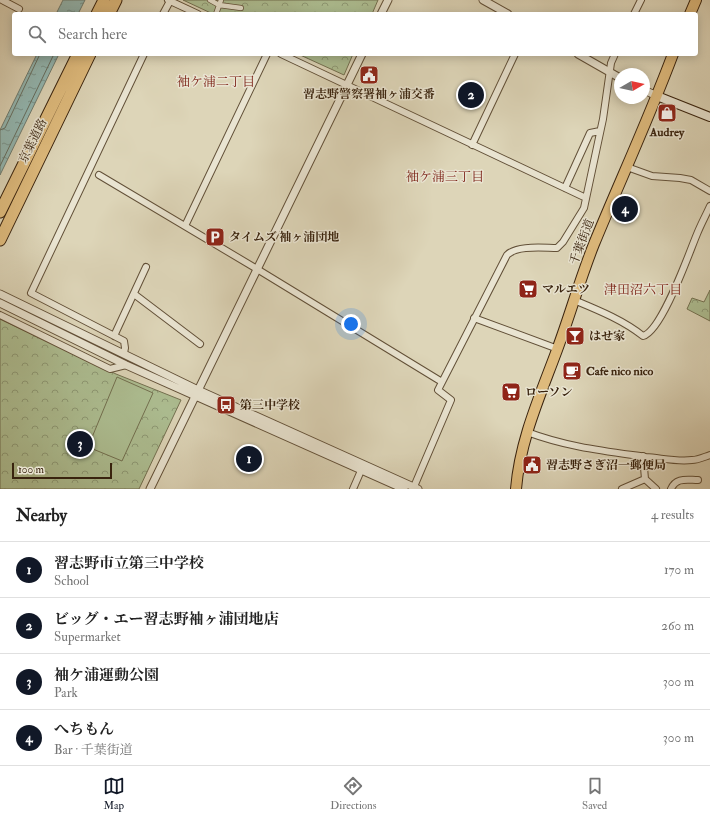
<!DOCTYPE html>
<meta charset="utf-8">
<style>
:root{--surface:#fff;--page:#f6f6f6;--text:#222;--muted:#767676;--line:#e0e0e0;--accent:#111827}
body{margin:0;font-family:"IM FELL Double Pica","Noto Serif JP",serif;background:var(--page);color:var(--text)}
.compass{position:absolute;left:614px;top:68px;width:36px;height:36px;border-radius:50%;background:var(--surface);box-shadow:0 2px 10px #0003;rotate:81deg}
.scale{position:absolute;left:12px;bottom:10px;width:100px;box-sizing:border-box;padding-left:4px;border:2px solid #39230e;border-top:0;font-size:11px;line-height:14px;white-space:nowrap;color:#39230e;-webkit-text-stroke:3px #e9e4d1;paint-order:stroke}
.you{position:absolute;left:351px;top:324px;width:14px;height:14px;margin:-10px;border:3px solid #fff;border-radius:50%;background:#1a73e8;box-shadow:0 0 0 6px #1a73e833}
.badge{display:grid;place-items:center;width:26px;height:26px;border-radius:50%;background:var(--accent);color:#fff;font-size:13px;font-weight:700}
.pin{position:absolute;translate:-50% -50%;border:2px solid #fff;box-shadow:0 1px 4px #0006}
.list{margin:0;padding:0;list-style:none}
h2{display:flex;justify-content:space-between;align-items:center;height:52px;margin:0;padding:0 16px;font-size:17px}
h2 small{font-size:13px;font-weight:400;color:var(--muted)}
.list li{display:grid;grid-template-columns:26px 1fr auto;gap:12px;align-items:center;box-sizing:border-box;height:56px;padding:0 16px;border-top:1px solid var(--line)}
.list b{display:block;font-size:15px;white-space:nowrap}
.list p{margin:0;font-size:13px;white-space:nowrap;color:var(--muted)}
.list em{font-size:13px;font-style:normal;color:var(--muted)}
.icon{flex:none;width:22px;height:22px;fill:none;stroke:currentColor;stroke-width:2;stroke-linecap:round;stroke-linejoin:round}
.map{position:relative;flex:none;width:710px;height:489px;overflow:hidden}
.search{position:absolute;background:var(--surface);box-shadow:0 2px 10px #0003;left:12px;right:12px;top:12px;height:44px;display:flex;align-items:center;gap:10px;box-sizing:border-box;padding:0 14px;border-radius:4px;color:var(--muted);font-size:15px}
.sheet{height:276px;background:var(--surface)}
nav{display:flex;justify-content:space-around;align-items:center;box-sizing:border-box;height:56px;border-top:1px solid var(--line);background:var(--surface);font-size:11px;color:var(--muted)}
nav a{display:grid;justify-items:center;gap:2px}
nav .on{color:var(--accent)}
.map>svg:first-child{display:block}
</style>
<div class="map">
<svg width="710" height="489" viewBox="0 0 710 489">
<defs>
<pattern id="park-crowns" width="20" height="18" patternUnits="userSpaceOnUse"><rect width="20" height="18" fill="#adbe92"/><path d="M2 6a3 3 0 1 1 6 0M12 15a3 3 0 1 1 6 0" fill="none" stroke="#8e9a76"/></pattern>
<pattern id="water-ripples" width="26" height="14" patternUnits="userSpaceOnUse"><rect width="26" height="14" fill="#93b8b3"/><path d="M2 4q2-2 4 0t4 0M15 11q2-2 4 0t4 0" fill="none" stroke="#799590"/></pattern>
</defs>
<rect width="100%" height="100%" fill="#ddd5b8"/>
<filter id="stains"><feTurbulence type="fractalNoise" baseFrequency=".005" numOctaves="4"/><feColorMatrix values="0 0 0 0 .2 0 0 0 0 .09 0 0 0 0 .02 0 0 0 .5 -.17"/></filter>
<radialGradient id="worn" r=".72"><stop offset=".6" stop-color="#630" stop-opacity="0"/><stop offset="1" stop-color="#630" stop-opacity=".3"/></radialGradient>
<path fill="url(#park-crowns)" stroke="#737050" d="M183,0h195l-6,14h-159z
M298,54h55l-9,21z
M710,290v31l-23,-12 5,-11 12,4z
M0,319l116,55 65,26 -42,89h-139z"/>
<path fill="#adbe92" stroke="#737050" d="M117,377l36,16 -31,68 -34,-14z"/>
<path fill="url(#water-ripples)" stroke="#6f7c71" d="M63,0h22l-7,14h-22z
M37,54h22l-59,121v-45z"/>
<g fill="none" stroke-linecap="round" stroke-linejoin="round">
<path stroke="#666e60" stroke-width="1" d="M0,130l5,-2 35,-74
M0,166l54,-112"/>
<defs>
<path id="pedestrian" d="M210,0l9,5 22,3
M216,14l5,-14"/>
<path id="minor" d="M2,0l17,9
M168,0l30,14
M163,14l7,-13
M634,14l7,-14
M281,54l305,144
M472,145l43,-91
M627,167l25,9 28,2 11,2 19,11
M99,175l158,94 185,113
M565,188l25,-55 10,-2
M185,226l82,-172
M134,294l66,50
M574,300c24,10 49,20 69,36 19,-5 46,-83 54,-102 4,-10 9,-19 13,-28
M0,315l110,54 16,-4
M474,318l84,31
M114,336l32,-69
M124,353l1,-5 -1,-7 -93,-48 113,-239
M527,432c40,15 77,19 119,25 15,1 31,5 46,3 6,0 12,-3 18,-5
M643,456l2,23 11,10
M353,489l10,-23
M413,489l38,-89 -13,-10 69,-135c10,-10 36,-7 50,-7l6,-6 21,-34 19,-89 8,-56 4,-9
M622,489l23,-10
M671,489c5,-12 16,-9 27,-9"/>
<path id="tertiary" d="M483,0l25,14
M381,14l7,-14
M578,54l42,24
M644,90l13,6
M0,294l198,96 220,99
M0,303l126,62 278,124
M150,489l212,-435"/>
<path id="secondary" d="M657,96l53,21"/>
<path id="trunk" d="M690,14l6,-14
M516,489c4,-49 24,-93 41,-139 13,-35 23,-71 37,-106 26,-63 55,-126 79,-190"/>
<path id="motorway" d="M97,14l7,-14
M109,14l7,-14
M0,212l78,-158
M0,240l90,-186"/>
</defs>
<use href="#pedestrian" stroke="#625038" stroke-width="6"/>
<use href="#minor" stroke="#625038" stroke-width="8"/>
<use href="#tertiary" stroke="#625038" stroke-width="9"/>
<use href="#secondary" stroke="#39230e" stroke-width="10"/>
<use href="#trunk" stroke="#39230e" stroke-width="12"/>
<use href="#motorway" stroke="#39230e" stroke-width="13"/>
<use href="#pedestrian" stroke="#e9e4d1" stroke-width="4.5"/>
<use href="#minor" stroke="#e9e4d1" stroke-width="6"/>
<use href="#tertiary" stroke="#e9e4d1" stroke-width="7"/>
<use href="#secondary" stroke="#e9e4d1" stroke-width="8"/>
<use href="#trunk" stroke="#deba7c" stroke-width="10"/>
<use href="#motorway" stroke="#deba7c" stroke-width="11"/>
</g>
<defs>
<symbol id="civic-square" viewBox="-11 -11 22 22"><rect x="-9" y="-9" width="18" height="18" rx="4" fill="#8f2418" stroke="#e9e4d1"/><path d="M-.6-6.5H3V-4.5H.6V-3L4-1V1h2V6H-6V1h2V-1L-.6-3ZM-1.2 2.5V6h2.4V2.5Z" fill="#fff"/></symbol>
<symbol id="shop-square" viewBox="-11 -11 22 22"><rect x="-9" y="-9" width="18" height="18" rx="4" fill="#8f2418" stroke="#e9e4d1"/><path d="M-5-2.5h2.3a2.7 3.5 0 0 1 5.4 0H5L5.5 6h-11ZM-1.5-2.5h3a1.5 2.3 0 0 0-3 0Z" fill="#fff"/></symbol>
<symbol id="parking-square" viewBox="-11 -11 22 22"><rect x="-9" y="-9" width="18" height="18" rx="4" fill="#8f2418" stroke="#e9e4d1"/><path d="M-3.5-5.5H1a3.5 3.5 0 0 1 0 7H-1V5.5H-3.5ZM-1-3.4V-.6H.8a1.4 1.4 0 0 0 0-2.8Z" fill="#fff"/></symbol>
<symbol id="supermarket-square" viewBox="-11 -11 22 22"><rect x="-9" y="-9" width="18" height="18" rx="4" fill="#8f2418" stroke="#e9e4d1"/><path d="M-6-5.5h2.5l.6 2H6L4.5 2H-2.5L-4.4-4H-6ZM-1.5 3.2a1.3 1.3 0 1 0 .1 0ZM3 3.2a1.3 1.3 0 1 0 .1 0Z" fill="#fff"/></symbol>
<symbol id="bar-square" viewBox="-11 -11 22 22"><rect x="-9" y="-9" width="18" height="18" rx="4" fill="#8f2418" stroke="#e9e4d1"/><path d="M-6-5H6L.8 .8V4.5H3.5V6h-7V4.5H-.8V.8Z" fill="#fff"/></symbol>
<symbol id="cafe-square" viewBox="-11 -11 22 22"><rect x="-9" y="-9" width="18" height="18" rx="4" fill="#8f2418" stroke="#e9e4d1"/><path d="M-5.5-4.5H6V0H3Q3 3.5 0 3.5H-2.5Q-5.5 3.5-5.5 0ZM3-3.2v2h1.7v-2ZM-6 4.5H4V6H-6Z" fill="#fff"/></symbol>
<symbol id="bus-square" viewBox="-11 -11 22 22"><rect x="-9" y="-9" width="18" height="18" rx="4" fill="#8f2418" stroke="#e9e4d1"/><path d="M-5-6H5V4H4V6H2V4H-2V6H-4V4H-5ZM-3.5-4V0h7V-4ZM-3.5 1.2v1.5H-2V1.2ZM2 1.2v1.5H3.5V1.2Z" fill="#fff"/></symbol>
</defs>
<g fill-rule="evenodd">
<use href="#civic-square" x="358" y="64" width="22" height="22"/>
<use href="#shop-square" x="656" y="102" width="22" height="22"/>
<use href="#parking-square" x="204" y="226" width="22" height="22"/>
<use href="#supermarket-square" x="517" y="278" width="22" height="22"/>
<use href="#bar-square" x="564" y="325" width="22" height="22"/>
<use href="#cafe-square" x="561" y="360" width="22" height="22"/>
<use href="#supermarket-square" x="500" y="381" width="22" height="22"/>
<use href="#bus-square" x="215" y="394" width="22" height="22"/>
<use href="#civic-square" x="521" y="454" width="22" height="22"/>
</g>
<g text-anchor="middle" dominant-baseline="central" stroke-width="3" stroke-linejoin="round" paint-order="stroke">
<g font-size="12" font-weight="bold" fill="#39230e" stroke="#e9e4d1" text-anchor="start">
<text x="369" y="94" text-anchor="middle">習志野警察署袖ヶ浦交番</text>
<text x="667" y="132" text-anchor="middle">Audrey</text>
<text x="229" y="237">タイムズ 袖ヶ浦団地</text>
<text x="542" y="289">マルエツ</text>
<text x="589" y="336">はせ家</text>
<text x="586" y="371">Cafe nico nico</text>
<text x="525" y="392">ローソン</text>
<text x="240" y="405">第三中学校</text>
<text x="546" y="465">習志野さぎ沼一郵便局</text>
</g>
<g font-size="12" fill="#39230e" stroke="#e9e4d1">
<text transform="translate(33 141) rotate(-64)">京葉道路</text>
<text transform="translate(582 242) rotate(-69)">千葉街道</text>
</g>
<g font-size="13" fill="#7a1f14" stroke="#e9e4d1">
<text x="216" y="82">袖ケ浦二丁目</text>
<text x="445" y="177">袖ケ浦三丁目</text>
<text x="643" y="290">津田沼六丁目</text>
</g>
</g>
<rect width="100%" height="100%" filter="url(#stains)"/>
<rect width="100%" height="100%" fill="url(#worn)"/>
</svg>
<svg class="compass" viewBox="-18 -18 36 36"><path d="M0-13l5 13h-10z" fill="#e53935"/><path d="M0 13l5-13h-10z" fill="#767676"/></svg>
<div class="scale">100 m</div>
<div class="you"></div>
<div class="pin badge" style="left:249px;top:459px">1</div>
<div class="pin badge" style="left:471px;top:95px">2</div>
<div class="pin badge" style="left:80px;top:444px">3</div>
<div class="pin badge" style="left:625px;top:209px">4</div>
<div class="search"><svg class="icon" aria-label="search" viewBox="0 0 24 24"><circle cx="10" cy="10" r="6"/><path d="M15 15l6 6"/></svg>Search here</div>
</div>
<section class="sheet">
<h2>Nearby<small>4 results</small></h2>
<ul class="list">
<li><span class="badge">1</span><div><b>習志野市立第三中学校</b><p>School</p></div><em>170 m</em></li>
<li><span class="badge">2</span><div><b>ビッグ・エー習志野袖ヶ浦団地店</b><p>Supermarket</p></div><em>260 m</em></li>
<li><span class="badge">3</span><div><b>袖ケ浦運動公園</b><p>Park</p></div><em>300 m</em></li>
<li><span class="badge">4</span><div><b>へちもん</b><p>Bar · 千葉街道</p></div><em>300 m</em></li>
</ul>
</section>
<nav>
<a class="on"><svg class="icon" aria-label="map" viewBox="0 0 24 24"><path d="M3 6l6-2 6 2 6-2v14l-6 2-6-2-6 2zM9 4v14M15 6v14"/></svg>Map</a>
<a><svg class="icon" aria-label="directions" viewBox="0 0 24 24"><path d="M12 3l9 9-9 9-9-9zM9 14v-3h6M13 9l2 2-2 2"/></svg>Directions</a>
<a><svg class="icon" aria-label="saved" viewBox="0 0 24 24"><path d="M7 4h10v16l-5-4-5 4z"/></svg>Saved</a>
</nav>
